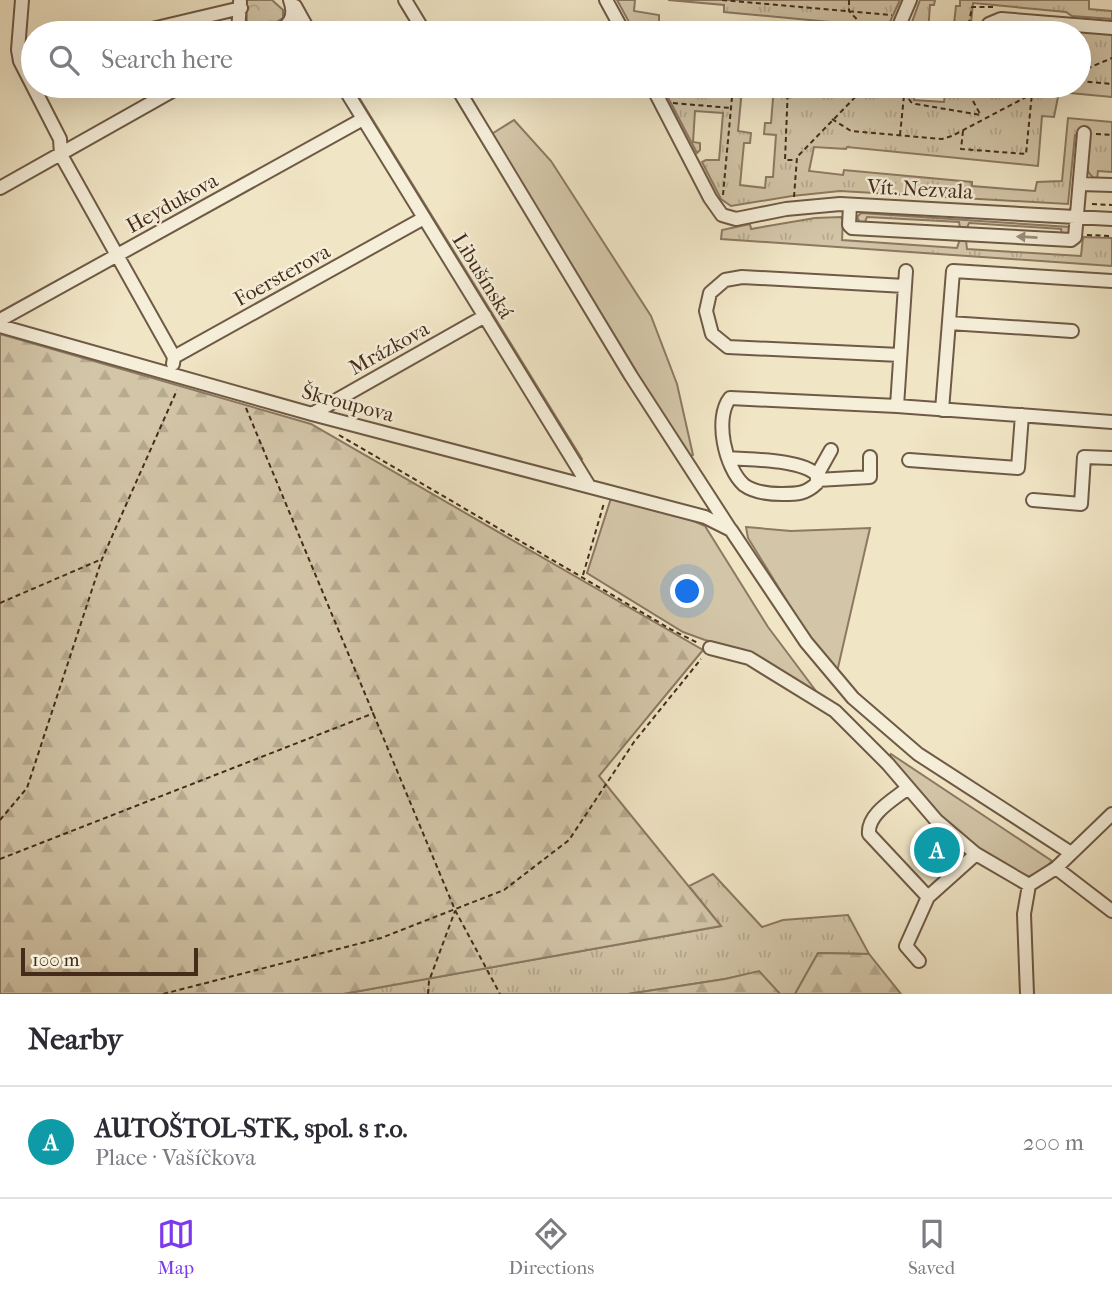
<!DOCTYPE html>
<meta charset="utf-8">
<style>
:root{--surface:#fff;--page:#f7f7f7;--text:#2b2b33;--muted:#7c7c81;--line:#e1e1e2;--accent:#7c3aed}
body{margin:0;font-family:"IM FELL French Canon",serif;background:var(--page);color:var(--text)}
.scale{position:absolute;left:21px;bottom:18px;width:177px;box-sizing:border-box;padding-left:7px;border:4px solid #442c1b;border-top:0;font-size:19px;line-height:24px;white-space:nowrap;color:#442c1b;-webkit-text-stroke:5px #f5eed9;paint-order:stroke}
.you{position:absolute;left:688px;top:592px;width:24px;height:24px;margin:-18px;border:5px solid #fff;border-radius:50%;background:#1a73e8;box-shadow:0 0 0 10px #1a73e833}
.badge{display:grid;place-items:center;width:46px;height:46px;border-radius:50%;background:var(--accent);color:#fff;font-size:23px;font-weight:700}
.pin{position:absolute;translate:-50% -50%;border:4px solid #fff;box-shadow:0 2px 7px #0006}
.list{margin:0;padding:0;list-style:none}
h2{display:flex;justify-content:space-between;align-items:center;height:91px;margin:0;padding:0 28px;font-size:30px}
h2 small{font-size:23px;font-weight:400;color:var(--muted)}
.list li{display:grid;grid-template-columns:46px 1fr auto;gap:21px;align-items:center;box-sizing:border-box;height:112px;padding:0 28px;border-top:2px solid var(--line)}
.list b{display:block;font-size:26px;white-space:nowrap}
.list p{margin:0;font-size:23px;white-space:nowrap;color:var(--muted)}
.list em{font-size:23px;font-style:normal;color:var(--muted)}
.icon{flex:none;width:38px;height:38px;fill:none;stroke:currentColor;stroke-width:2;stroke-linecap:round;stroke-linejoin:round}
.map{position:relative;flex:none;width:1112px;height:994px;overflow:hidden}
.search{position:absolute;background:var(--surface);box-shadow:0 7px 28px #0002;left:21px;right:21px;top:21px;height:77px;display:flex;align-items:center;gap:18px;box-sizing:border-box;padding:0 24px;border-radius:38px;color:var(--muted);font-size:26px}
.sheet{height:203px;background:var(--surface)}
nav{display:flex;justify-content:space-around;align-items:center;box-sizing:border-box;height:98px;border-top:2px solid var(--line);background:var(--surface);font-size:19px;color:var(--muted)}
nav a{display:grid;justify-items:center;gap:4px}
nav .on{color:var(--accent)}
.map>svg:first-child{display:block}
</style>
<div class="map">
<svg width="1112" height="994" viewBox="0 0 1112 994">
<defs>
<pattern id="grass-tufts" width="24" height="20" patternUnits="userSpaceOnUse" patternTransform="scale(1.75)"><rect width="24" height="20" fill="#d3c6a8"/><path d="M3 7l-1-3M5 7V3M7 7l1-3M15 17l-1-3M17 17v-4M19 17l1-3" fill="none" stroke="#b6aa90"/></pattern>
<pattern id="forest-firs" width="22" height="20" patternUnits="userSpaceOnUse" patternTransform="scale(1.75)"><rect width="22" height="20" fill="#d3c6a8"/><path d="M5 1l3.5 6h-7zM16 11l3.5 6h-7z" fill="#b6aa90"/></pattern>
<pattern id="park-crowns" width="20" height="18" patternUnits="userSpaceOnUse" patternTransform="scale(1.75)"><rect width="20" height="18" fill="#d3c6a8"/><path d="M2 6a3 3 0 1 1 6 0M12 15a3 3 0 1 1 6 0" fill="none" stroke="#b6aa90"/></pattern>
</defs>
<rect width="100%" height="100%" fill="#f0e5c5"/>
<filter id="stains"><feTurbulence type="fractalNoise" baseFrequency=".00286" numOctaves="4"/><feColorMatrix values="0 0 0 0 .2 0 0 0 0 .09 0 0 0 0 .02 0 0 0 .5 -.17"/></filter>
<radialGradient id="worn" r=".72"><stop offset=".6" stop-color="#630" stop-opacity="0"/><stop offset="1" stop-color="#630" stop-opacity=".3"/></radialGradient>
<path fill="url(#grass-tufts)" stroke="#8c7962" stroke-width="2" d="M617,0h18l-1,11 25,4v11l63,5v2h-87z
M668,0h232l-15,33h-34v-9l-127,-12v-7z
M920,0h15l-1,5h-4l-2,28h-20z
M960,0h129v9l23,2v8l-40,-3 -6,-4 -93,-9 -3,30h-17l3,-27h4z
M1006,25l106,9v63l-53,-5 -5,25 -12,-1 -4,50 -191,-19 -1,2 -32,-2 -5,24 34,4 1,-5 128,12v4l63,5 2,-9 25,-1 6,-63 44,4v50l-14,-1 -1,9c-17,-9 -10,-27 -9,-44l-13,-1 -7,69 -228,-13 -48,5 -61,10 -10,-7 -19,-37 4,-2h13l4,-47 -28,-2 -2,31 7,1v7l-3,3 -35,-67 37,1v3l19,2 1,-6h30v3h-7l-4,42 13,2 -1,10h-6l-4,42 25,3 1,-11h7l3,-42 -12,-1 1,-11h6l3,-37h141l-1,14 30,2 2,-16h133v-53h-79z
M349,86h3l230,373 -3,2z
M861,213l209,14 -1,8 -7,-1 -1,-5 -92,-6 -2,5h-7l-1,-6 -92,-5 -2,5 -5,1 -3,-6z
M841,217l2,3 -1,20 115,8 3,-9 6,1 1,9 114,7 2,-19 29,1v28l-391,-27 1,-9 28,-6 1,5 64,-11z
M713,874l49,53 21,-7 65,-5 21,39 -51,-1 -23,41h-15l-21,-22 -34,7 -97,15h-285l378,-68 -32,-40z"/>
<path fill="url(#forest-firs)" stroke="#8c7962" stroke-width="2" d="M0,334l311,90 392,226 -104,126 122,150 -378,68h-343z
M818,953l51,1 32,40h-106z
M759,971l21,23h-152l97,-15z"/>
<path fill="url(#park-crowns)" stroke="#8c7962" stroke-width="2" d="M246,0h26l11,10v8l-23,14 -9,1 -4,-6z"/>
<path fill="#d3c6a8" stroke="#8c7962" stroke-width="2" d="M514,120l37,41 100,155 26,68 16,71 -5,2 -198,-322z
M612,495l68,20 25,11 63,101 54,72 -78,-49 -39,-10 -22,-8 -96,-59z
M746,527l45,4 79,-3 -33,144 -24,-29 -65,-105z
M891,754l161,107c-6,7 -12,14 -21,16 -8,1 -18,-6 -25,-10 -48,-26 -82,-68 -117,-110z"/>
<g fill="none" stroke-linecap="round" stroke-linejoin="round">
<defs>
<path id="minor" d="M22,0l-4,50 2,11 40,78 1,16 113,202
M405,0l20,33
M606,0l18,33
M295,6l15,27
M135,33l106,-25
M238,33l2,-31
M275,33c15,-8 21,-16 15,-33
M896,33l14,-33
M984,33l5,-9 12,-5 111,9
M343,86l246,400
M456,86l175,290 99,153
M652,86l58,112 12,17 14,4 50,-10 54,-5 272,15
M1080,184l32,1
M0,188l181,-102
M850,205l-1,20 3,3 219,12 4,-3 9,-104
M0,320l363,-201
M949,323l123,8
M0,326l312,88 393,103 26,13 75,112 47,56 65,56 153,99
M900,355l-172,-8 -16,-13 -6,-23 4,-18 15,-13 17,-3 163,9
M173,364l1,-7 250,-139
M897,406l9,-135
M942,410l11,-139 159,10
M312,414l173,-98
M729,458c22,2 72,1 88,17v8c-11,11 -20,11 -35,11 -13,0 -27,-1 -38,-9 -19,-17 -30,-67 -14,-87l167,8 215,16
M909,460l109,8 4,-53
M817,475l14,-25
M817,480l53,-3v-20
M1033,500l48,4 3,-47 28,1
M710,648l39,10 86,53 53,53 48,56 40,34 53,31
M908,788c-15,12 -41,26 -39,46l59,63 48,-43
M1056,868l56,43
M919,961l-13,-15 22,-49
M1027,994l-3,-80 5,-29 27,-17 56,-54"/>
</defs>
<use href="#minor" stroke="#6f5a46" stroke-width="16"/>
<path stroke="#442c1b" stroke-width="2" stroke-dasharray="5 3.5" stroke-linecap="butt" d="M722,0l170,15
M849,0v11l21,22
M967,33l5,-26h21
M1079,72l33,-14
M1079,81l33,3
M788,86l-3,74h11
M965,86l15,28
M904,92l7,10 5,2 65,11
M673,103l58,5
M832,119l19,12 91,8 10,-3 95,-50
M963,131l-2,18 65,5 6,-61 -5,-7
M1096,134l16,1
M900,135l5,-49
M723,195l10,-109
M794,197l3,-40 69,-71
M1092,204l20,1
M1087,235l25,1
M246,408l209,502 45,84
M339,435l333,195 26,13
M583,575l21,-72
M0,603l102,-44
M0,820l27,-32 75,-229 75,-169
M0,859l374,-146
M163,994l218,-56 123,-48 65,-50 65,-98 67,-83
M428,994l1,-13 26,-70"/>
<use href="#minor" stroke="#f5eed9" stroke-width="12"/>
</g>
<defs><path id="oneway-solid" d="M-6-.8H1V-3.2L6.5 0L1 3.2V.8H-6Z" transform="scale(1.75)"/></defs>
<use fill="#9c8d7a" href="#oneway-solid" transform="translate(1027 237) rotate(-177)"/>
<g text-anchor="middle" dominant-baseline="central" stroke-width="5" stroke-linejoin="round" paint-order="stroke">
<g font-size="21" fill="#442c1b" stroke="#f5eed9">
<text transform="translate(920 189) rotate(3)">Vít. Nezvala</text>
<text transform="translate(172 203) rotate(-29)">Heydukova</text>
<text transform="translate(282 275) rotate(-29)">Foersterova</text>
<text transform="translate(483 276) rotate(58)">Libušínská</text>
<text transform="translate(389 348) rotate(-29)">Mrázkova</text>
<text transform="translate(348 403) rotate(15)">Škroupova</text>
</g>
</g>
<rect width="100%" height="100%" filter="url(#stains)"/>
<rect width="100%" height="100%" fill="url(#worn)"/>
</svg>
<div class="scale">100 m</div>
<div class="you"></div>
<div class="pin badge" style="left:937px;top:850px;background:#0f9aa8">A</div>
<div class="search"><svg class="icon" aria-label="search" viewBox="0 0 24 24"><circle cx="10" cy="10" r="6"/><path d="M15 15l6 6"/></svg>Search here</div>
</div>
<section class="sheet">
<h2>Nearby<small></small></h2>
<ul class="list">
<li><span class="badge" style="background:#0f9aa8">A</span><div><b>AUTOŠTOL-STK, spol. s r.o.</b><p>Place · Vašíčkova</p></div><em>200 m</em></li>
</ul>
</section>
<nav>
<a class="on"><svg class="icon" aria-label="map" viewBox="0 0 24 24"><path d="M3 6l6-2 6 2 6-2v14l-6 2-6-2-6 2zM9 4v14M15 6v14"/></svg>Map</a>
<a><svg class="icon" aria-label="directions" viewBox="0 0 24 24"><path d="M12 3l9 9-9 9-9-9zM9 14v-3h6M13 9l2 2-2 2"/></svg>Directions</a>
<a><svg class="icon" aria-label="saved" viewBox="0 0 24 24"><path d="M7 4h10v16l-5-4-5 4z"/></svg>Saved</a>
</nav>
